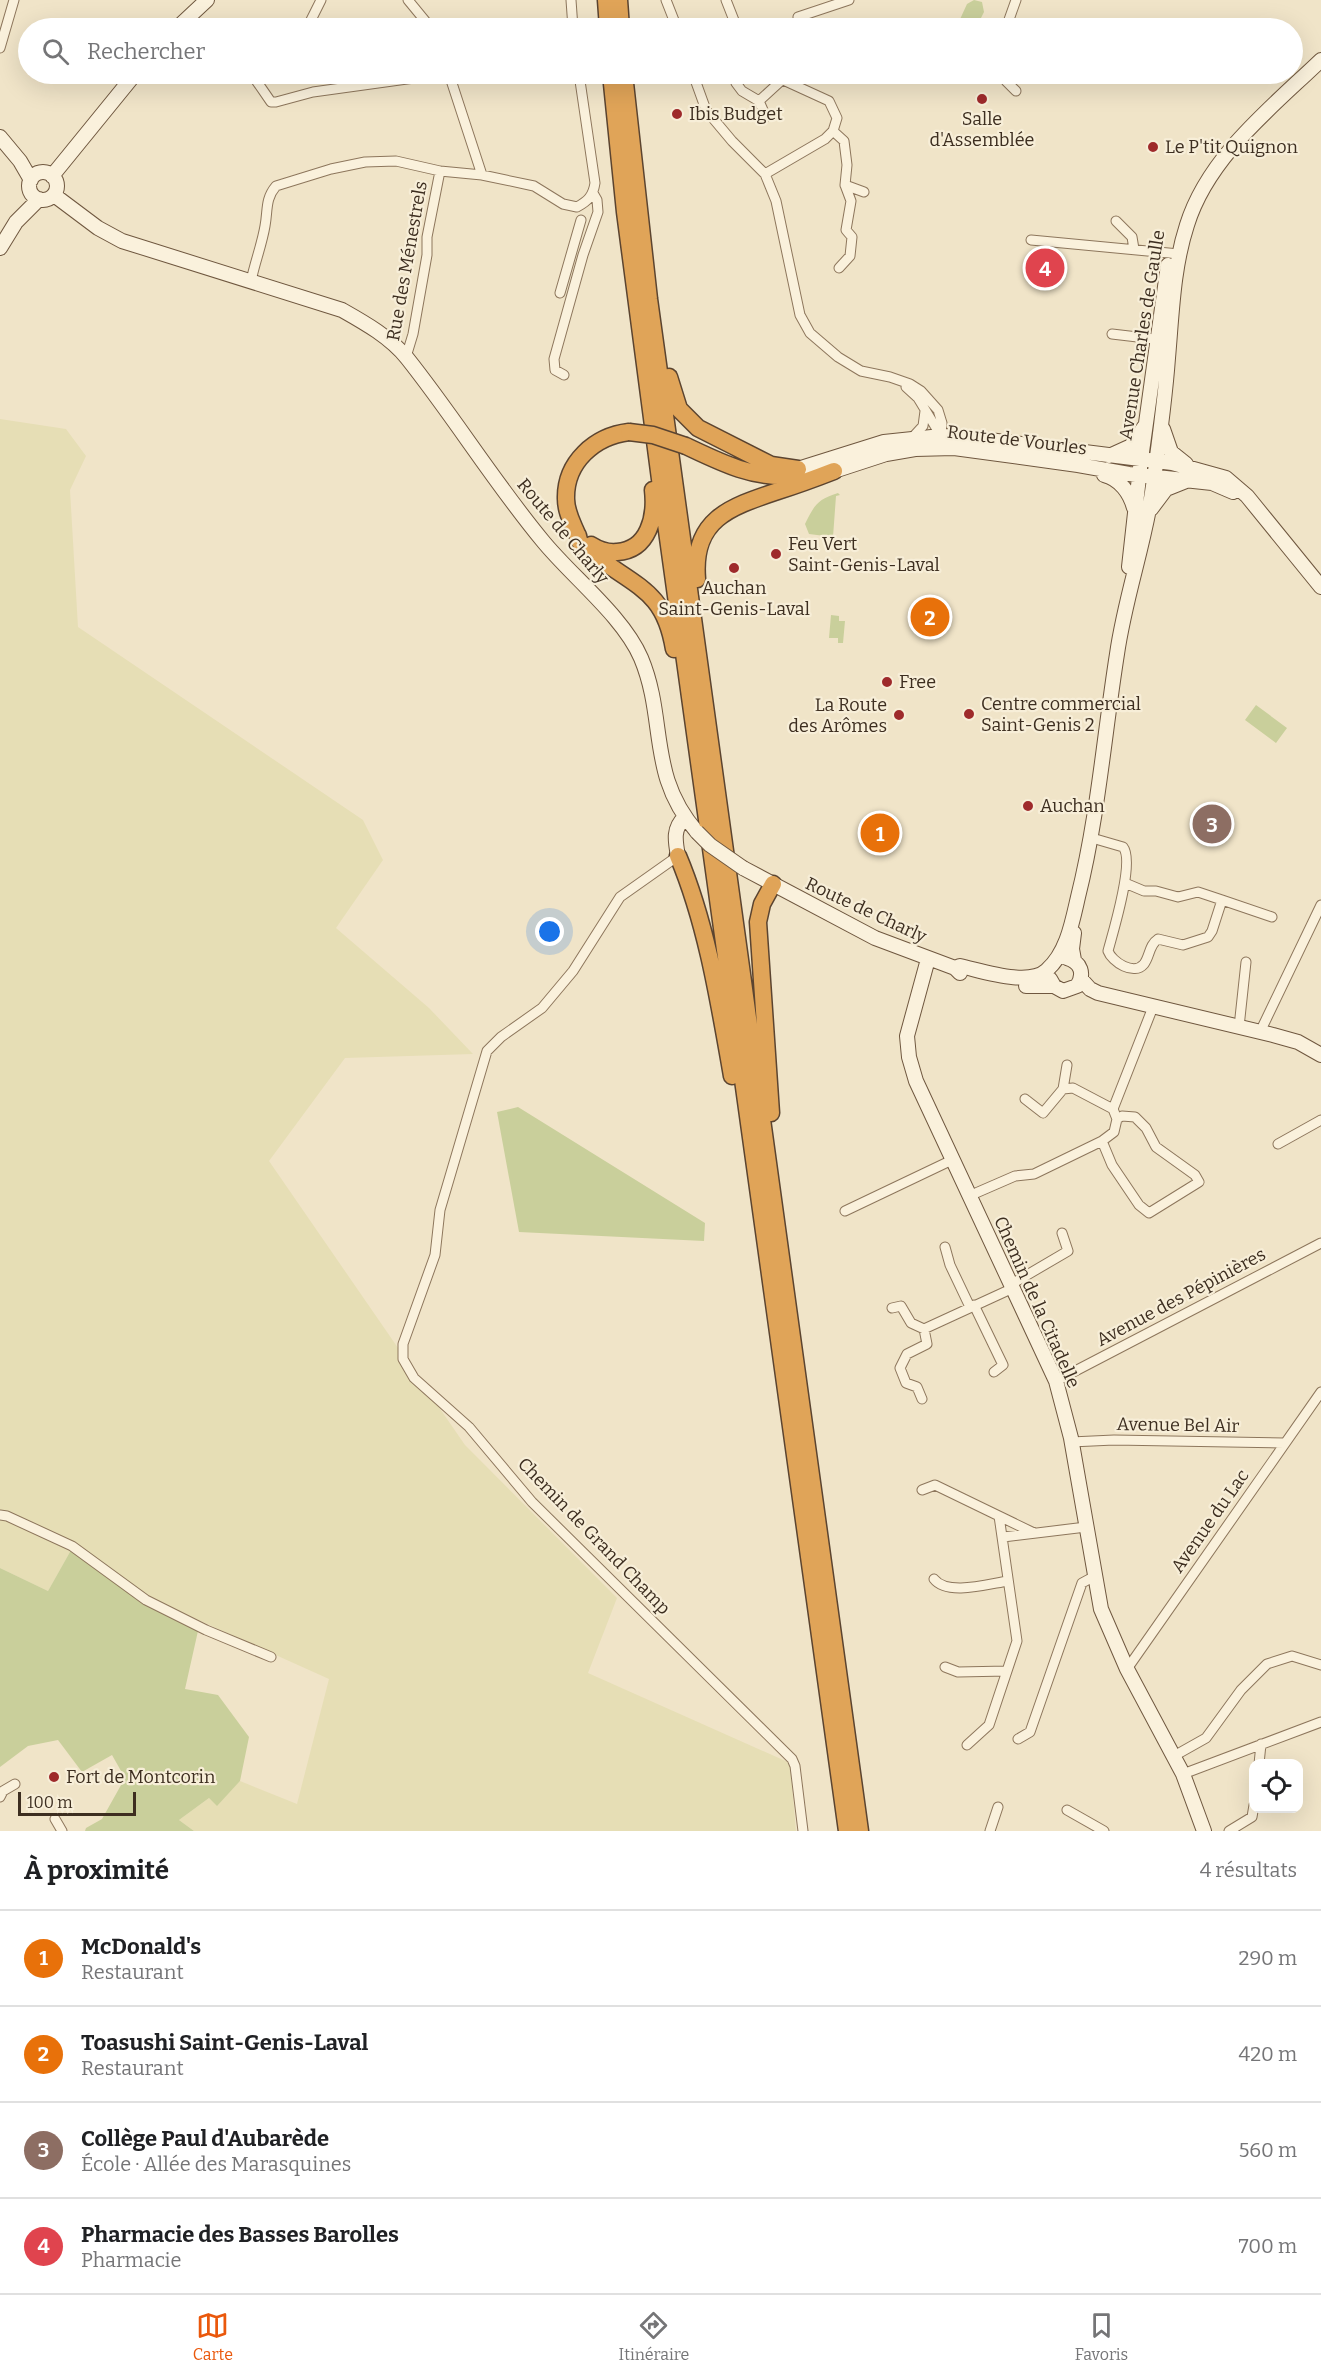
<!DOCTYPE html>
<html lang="fr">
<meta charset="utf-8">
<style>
:root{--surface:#fff;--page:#f6f6f6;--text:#202124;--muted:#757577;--line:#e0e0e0;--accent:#ea580c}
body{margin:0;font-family:Bitter,serif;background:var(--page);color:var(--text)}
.controls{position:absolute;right:18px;bottom:18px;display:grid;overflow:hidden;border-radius:12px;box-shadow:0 6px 24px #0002}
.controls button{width:54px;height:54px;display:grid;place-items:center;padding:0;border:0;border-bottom:2px solid var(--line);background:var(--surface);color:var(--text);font:30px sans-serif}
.scale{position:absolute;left:18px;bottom:15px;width:118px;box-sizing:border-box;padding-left:6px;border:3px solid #3d2e20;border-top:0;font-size:16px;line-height:21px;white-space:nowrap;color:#3d2e20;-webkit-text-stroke:4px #f7eed8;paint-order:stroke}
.you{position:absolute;left:550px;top:932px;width:21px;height:21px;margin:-15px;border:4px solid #fff;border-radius:50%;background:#1a73e8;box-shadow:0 0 0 9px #1a73e833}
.badge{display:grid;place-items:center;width:39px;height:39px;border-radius:50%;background:var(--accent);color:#fff;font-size:20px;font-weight:700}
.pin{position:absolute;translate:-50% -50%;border:3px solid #fff;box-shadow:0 2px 6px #0006}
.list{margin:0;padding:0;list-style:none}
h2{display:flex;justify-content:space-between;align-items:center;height:78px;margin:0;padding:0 24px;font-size:26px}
h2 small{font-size:20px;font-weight:400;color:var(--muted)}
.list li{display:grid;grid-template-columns:39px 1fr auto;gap:18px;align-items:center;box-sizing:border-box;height:96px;padding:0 24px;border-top:2px solid var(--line)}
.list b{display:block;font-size:22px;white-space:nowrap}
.list p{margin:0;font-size:20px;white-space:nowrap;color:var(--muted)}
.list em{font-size:20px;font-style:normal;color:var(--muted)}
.icon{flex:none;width:33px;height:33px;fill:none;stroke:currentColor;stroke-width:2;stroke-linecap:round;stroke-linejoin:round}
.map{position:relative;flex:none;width:1321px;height:1831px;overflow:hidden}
.search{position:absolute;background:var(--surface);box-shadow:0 6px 24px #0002;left:18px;right:18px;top:18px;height:66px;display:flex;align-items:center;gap:15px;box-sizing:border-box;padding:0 21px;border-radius:33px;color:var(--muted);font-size:22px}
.sheet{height:462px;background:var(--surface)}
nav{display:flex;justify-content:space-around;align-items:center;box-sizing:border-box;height:84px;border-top:2px solid var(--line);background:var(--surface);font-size:16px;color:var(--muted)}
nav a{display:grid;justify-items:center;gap:3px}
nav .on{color:var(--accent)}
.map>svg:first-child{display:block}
</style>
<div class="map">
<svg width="1321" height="1831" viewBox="0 0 1321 1831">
<rect width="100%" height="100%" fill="#f0e4c8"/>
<path fill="#e6deb5" d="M0,419l66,10 20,27 -16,34 8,137 285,193 20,40 -47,68 93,80 44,46 -128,4 -76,103 196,284 152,153 -29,75 202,90 6,68h-602l-15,-11 30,-22 8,7 23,-24 57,23 32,-125 -202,-91 -52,-45 -27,48 -48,-23z"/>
<path fill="#c9cf9b" d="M974,0l8,2 2,10 -8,16h-20l11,-24z
M838,493l2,2 -4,1 -3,41 -24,-3 -4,-10c10,-20 12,-24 33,-31z
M831,615l8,1v5h6l-2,22h-5v-5h-9z
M1256,705l31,23 -11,15 -31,-23z
M518,1107l187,116 -1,18 -185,-9 -22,-120z
M75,1543l52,45 73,34 -15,67 33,6 31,42 -9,44 -23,25 -8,-8 -30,22 15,11h-109l1,-3 16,-9 23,-41 -13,-23 -30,17 -24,-32 -30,6 -28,21v-199l48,23z"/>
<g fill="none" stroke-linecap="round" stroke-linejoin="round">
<defs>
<path id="street" d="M408,0l23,28
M571,0l2,28
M666,0l11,28
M726,0l11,28
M798,17l51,-17
M307,28l14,-28
M1006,28l10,-28
M0,48l14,-48
M254,74l-1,2 18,26h5l37,-10 130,-18
M449,74l33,101
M693,74l13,36 26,31 33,33 11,27 24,114 10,18 28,24 23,14 29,6 20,7 11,7 17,19 4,13 -1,13
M1005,74l1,7 10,10
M736,83l6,8 17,10
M766,117l-7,-16 24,-22
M833,131l11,10 3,24 -2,20 19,7
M765,174l60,-35 8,-8 4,-13 -8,-17 -59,-27
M1116,221l16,16 2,12
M1031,240l148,14
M839,268l11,-12 2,-19 -6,-7 5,-29 -6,-16
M251,281c4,-19 11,-37 14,-55 3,-16 0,-27 11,-40l55,-17 34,-7 31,-1 44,10 42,4 52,11 29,18 14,3c11,-6 16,-11 18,-24l-16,-109
M560,293l21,-73
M1112,334l51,6
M406,357l7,-23 14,-79v-18l13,-66
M564,375l-9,-5 -1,-11 29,-104 15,-43 -1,-12 -4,-7
M906,387l12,11 23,38
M911,439l12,-13 2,-15
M1092,838l31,9c12,14 -10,85 -15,104 4,11 26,25 36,13 6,-8 5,-19 14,-25l25,6 25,-8 4,-6 10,-31 -24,-8 -20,5 -22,-6h-12l-19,-8
M678,856l-58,41 -47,74 -31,37 -41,29 -14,14 -47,159 -5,45 -32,89v15l11,19 55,49 63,75 260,257 3,7 8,65
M1222,900l50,17
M1239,1027l7,-65
M1260,1032l61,-127
M1063,1089l10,-1 40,21
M1025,1099l18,14 20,-24 4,-24
M1102,1141l10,24 27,40 10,8 50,-31 -4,-7 -39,-28 -10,-19 -11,-11 -13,-1 -5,3
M1278,1144l43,-24
M969,1196l46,-20 19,-2 68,-33 12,-9 3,-13 -4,-10 40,-102
M845,1211l107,-51
M945,1247l5,18 20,42
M1010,1285l58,-34 -6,-18
M974,1305l29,60 -9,7
M892,1308l9,-2 10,17 13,6 87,-40
M1056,1381l265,-138
M922,1399l-5,-12 -11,-4 -6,-15 7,-14 20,-10 -3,-15
M1071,1442l43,-2 170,3
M922,1490l13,-5 64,31 18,125 -28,84 -22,20
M0,1515l7,1 65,30 74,54 60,30 65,27
M999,1516l35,17
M1003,1537l83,-10
M934,1579c13,17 54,5 74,2
M945,1667l13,5 49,-1
M1127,1669l194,-277
M1018,1739l12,-7 52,-149 13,-7
M1174,1756l32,-18 35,-48 26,-26 25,-8 29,9
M1259,1764l2,-20
M1183,1774l138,-52
M0,1797l3,-6 12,-7
M1067,1810l37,21
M55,1819l7,12
M990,1831l8,-24
M1229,1831l23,-14 2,-12"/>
<path id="secondary" d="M177,28l30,-28
M0,137l20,24 11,19
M29 186a14 14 0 1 1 28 0a14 14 0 1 1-28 0Z
M52,176l83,-102
M54,195l44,33 24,13 220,69c23,13 48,27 65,48 47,59 87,124 135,182 29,36 81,76 99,118 26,62 6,117 56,174
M0,248l16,-26 23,-23
M1163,429l8,23 15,12
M1109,456l22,-10 13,-19
M798,469l86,-27 57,-6 24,1 207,26 54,15 21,18 74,91
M834,471l52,-17 29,-5 39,-1 124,17 51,9 83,9 21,9
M1104,475c16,4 26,18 30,33
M1151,509l15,-20 20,-8
M1129,567l12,-108 27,-194
M678,856c-3,-16 -5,-28 7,-39
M743,868l132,70 80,30 5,5
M1074,933l-2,16 2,11
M928,959l-21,77 2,21 7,24 140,300 15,57 30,171 26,60 56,105 21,57
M955,968l5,-2c23,5 69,21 87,4 20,-18 25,-47 31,-73 20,-80 26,-161 39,-243 8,-57 28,-111 36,-168 6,-43 12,-86 15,-128 4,-45 5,-90 19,-133 21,-68 84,-117 134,-165
M1050,979l4,7 9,5 14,-5c8,-12 4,-24 -10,-28
M1081,979l9,10 8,4 175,42 25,7 23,13
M1026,986h28"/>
<path id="highway" d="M606,0l2,28
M619,0l2,28
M611,74l14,138 38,290 184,1329
M624,74l25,225 211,1532
M669,377l10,32 19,19 73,37 27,4
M629,432c-34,4 -64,30 -63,67 0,13 6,23 11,35 2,2 1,6 3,8 4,8 15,13 21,18 41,29 64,35 73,89
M686,446c34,16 65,32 103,30
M591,545c8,5 17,8 26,7 32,-2 39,-36 36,-62
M697,579c-5,-60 33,-72 81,-88 19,-6 38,-13 56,-20
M678,856c29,69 41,146 54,220
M771,1113l-13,-191 4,-18 11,-20"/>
</defs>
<use href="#street" stroke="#8d765c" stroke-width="11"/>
<use href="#secondary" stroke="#6f573f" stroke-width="16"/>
<use href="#highway" stroke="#5b4430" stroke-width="19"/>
<use href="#street" stroke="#faf1dc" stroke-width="9"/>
<use href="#secondary" stroke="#faf1dc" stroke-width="14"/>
<use href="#highway" stroke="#e0a458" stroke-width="16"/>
<defs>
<path id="secondary-bridge" d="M697,832l13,13 33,23"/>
<path id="highway-bridge" d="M629,432l24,3 33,11"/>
</defs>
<use href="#secondary-bridge" stroke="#6f573f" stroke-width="16" stroke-linecap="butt"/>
<use href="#highway-bridge" stroke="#5b4430" stroke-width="19" stroke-linecap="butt"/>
<use href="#secondary-bridge" stroke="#faf1dc" stroke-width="14"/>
<use href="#highway-bridge" stroke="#e0a458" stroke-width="16"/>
</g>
<g fill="#9e2a2b" stroke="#f7eed8" stroke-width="2">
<circle cx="982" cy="99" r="6"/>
<circle cx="677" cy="114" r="6"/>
<circle cx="1153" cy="147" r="6"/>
<circle cx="776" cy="554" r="6"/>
<circle cx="734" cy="568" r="6"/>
<circle cx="887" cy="682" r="6"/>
<circle cx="969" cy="714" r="6"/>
<circle cx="899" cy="715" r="6"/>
<circle cx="1028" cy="806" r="6"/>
<circle cx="54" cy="1777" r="6"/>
</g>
<g text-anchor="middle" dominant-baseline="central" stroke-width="4.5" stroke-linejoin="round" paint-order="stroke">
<g font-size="18" fill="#3d2e20" stroke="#f7eed8" text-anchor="start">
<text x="689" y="114">Ibis Budget</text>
<text x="982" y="119" text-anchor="middle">Salle<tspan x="982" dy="21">d'Assemblée</tspan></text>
<text x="1165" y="147">Le P'tit Quignon</text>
<text x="788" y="544">Feu Vert<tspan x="788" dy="21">Saint-Genis-Laval</tspan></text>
<text x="734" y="588" text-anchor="middle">Auchan<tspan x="734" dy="21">Saint-Genis-Laval</tspan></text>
<text x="899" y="682">Free</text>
<text x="981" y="704">Centre commercial<tspan x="981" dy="21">Saint-Genis 2</tspan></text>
<text x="887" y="705" text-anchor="end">La Route<tspan x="887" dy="21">des Arômes</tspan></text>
<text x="1040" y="806">Auchan</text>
<text x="66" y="1777">Fort de Montcorin</text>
</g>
<g font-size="18" fill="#3d2e20" stroke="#f7eed8">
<text transform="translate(407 261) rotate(-80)">Rue des Ménestrels</text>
<text transform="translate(1142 335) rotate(-81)">Avenue Charles de Gaulle</text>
<text transform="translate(1017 440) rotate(7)">Route de Vourles</text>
<text transform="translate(563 531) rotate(50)">Route de Charly</text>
<text transform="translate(866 910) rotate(25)">Route de Charly</text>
<text transform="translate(1181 1297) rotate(-28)">Avenue des Pépinières</text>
<text transform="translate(1037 1302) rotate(66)">Chemin de la Citadelle</text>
<text transform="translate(1178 1425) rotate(1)">Avenue Bel Air</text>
<text transform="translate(1210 1521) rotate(-55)">Avenue du Lac</text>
<text transform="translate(594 1536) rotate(46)">Chemin de Grand Champ</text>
</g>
</g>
</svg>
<div class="controls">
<button><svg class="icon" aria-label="locate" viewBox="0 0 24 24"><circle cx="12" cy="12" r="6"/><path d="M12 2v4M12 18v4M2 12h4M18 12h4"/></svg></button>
</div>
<div class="scale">100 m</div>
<div class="you"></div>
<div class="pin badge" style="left:880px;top:833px;background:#e8710a">1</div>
<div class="pin badge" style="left:930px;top:617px;background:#e8710a">2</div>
<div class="pin badge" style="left:1212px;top:824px;background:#8d6e63">3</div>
<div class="pin badge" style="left:1045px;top:268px;background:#e0444e">4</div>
<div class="search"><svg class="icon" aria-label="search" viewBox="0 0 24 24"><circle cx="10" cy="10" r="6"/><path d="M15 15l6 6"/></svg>Rechercher</div>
</div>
<section class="sheet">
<h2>À proximité<small>4 résultats</small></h2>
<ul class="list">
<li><span class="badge" style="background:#e8710a">1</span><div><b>McDonald's</b><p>Restaurant</p></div><em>290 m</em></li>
<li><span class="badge" style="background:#e8710a">2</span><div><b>Toasushi Saint-Genis-Laval</b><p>Restaurant</p></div><em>420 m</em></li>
<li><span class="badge" style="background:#8d6e63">3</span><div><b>Collège Paul d'Aubarède</b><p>École · Allée des Marasquines</p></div><em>560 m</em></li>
<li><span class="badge" style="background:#e0444e">4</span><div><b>Pharmacie des Basses Barolles</b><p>Pharmacie</p></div><em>700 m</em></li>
</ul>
</section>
<nav>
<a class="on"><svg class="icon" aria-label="map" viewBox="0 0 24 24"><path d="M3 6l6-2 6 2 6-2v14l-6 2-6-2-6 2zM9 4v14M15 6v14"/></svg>Carte</a>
<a><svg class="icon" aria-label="directions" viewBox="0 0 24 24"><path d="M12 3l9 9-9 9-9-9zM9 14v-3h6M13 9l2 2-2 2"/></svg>Itinéraire</a>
<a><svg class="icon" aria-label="saved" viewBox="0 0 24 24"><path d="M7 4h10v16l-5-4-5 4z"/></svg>Favoris</a>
</nav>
